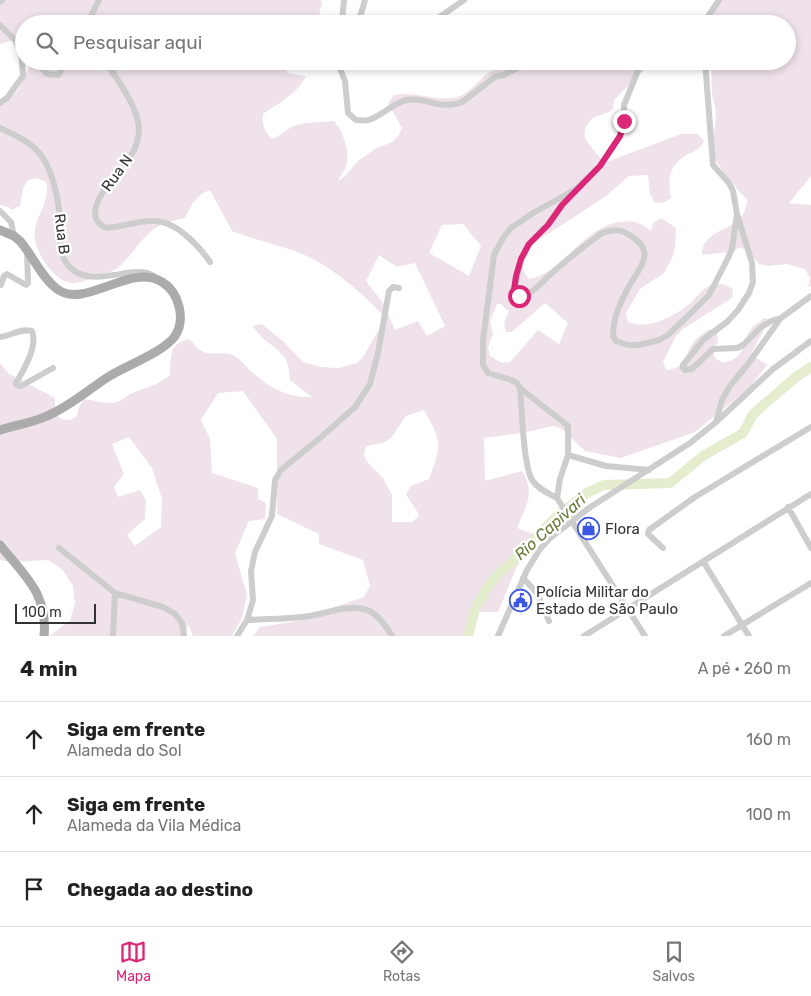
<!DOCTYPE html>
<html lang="pt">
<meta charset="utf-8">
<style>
:root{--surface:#fff;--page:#f6f6f6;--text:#222;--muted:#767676;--line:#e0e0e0;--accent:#db2777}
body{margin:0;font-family:Rubik,sans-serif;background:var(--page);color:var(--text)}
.scale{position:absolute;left:15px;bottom:12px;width:81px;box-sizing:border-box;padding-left:5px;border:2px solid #333;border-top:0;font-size:14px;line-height:18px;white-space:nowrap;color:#333;-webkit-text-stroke:4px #fff;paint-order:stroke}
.stop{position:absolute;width:15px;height:15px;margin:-11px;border:4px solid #db2777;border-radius:50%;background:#fff}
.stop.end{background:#db2777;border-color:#fff;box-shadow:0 1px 5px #0008}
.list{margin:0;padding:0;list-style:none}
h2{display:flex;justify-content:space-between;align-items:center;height:65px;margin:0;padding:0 20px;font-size:21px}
h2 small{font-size:16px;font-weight:400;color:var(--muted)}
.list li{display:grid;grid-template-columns:32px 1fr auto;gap:15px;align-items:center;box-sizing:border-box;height:75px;padding:0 20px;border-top:1px solid var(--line)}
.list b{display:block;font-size:19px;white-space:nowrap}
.list p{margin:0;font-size:16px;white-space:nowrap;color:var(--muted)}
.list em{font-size:16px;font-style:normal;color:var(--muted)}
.icon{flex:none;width:28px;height:28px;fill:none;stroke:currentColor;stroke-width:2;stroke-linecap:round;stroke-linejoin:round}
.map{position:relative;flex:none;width:811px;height:636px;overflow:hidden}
.search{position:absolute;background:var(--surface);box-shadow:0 2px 8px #0003;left:15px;right:15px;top:15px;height:55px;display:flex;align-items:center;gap:12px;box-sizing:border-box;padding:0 18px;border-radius:28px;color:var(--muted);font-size:19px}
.sheet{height:290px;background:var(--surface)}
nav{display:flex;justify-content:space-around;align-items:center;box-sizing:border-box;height:70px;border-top:1px solid var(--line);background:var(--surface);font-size:14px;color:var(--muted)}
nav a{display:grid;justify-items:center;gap:2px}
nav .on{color:var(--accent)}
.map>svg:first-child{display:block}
</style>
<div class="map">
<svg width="811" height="636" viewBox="0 0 811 636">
<rect width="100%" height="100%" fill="#fff"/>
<path fill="#efe2ea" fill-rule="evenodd" d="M0,0h321l1,3 -5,21h-259l-7,-7c-12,1 -18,7 -27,7v7c-7,7 -14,11 -24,13z
M716,0h95v176l-22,27 22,2v81l-3,1 2,-9 -5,-9 -18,-5 -19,2 -9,-2 -12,-15 -8,-1 -9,4 -28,3c1,-31 43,-20 45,-55 -10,-12 -27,-29 -32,-43 -5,-13 1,-29 1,-42 0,-10 -4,-15 -4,-23 -1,-10 0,-20 -1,-31h76v-37h-79z
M34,61h256l-3,4v8l19,3c-8,17 -27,27 -43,38 -1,11 1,17 9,25 9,-3 15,-11 25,-14 11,-3 25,-3 37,-4 9,10 17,32 12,46 -2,5 -6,9 -8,14l6,-4 14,-16 17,-12 17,-7 6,-6 4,-8 -14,-25 6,-8c19,-4 38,5 58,3 16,-1 25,-18 38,-26 9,-4 17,-4 25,-11h133l1,4 -35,35 -1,9c-6,5 -12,5 -18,8 -8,4 -13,16 -9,23 5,8 13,15 18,23l77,-29h17l6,7c-7,13 -12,9 -22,17 -14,10 -14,24 -11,40l-8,5 -9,-1 -4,-9 -2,-18 -19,1 -23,20 -75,49 -8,16v10l6,8c40,-7 56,-63 106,-57 5,1 12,6 16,9l2,-8 8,-5 15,10 -1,19 -2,9 -9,17 -24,16 -14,24 2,9c19,8 43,-4 59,-16 7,-5 12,-14 20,-19 9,-6 18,-3 26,2l-1,9 -49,31 -7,7 -13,26 3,8c23,-2 18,-18 30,-31 4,-4 9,-7 14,-10l7,4 1,9 -6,9 4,8 8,4c26,-8 14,-18 27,-34 3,-4 9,-7 13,-11l5,2 -18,34 16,11 -18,23 -54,44 -74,26 -36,-7 -23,-22 -9,-3 -31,7 -38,5 1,43 37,-10c14,23 4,34 -5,57l19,7 -19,31 -19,46h-19l-4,7 -3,17h-219l7,-9 32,-5 72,-25 6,-11 -7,-26 -44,-16v-10l-42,-20v-75l-34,-48 -25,2 -17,27 9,19 2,34 46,15v11l8,4 -1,16 -16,2 -14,32 12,42 -5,23 -10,18h-39l-5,-12 -2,12h-137l21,-15 5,-18 -2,-17 -10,-16 -15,-10 -36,2 -12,-2v-197l8,10 47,25v15l6,6 9,1 7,-4 2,-9 5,-8c8,1 18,4 27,4 10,0 16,-8 24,-11 16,-6 22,-7 35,-17 1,-18 -2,-31 19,-36 5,5 10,12 18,14 9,2 18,-2 26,2 7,3 12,11 17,15 18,17 36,28 62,27l-22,-17c-1,-6 -1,-14 -4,-20 -8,-14 -25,-19 -33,-34l9,-2 21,17 20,21 18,5 18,1 18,-5 6,-6 19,-33 1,-9c-25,-25 -53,-51 -88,-64 -21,-7 -42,-12 -63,-20l-22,-41c-14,5 -18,14 -25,28 -13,3 -25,5 -35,14 -11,10 -19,24 -30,34 -6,6 -17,9 -24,11 -7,2 -16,6 -23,6 -17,0 -33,-25 -37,-39 -7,-25 16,-38 10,-62l-9,-4 -9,2 -5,8 -3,18 -9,4 -2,-3 -9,-2v-106c23,-1 21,-24 34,-38zM463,224l18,22 -12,30 -40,-23 13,-28zM379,255l18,12 18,-4 30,63 -18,10 -9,-15 -23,9 -12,-27 -17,-22zM545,303l23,20 -9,21 -21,-14 -28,32 -8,1 -12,-7 -2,-9 5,-13 -3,-12 7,-18h4l8,8 -5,10 2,10h6zM424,410c18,32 18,34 5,69l-18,7 -5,8c4,9 10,13 13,22l-7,6h-20v-27l-9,-17 -15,-15 -4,-8 2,-9 17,-3 8,-5 15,-22zM129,437l23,31 10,31 -1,28 -26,19 -8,-11 18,-16 1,-19 -6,-10 -22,7 -4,-10 10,-13 -12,-30z"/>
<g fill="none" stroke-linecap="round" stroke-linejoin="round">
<path stroke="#e4eecf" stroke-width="10" d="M468,636l7,-27 12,-21 10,-13 13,-11 48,-49 29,-22 17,-8 66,-2 33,-27 40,-23 10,-19 43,-37 15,-10"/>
<path stroke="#cdcdcd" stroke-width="6" d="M0,2l2,-2
M434,21l30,-21
M87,24l12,-24
M340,24l2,-3 2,-21
M358,24l7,-24
M707,24l2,-9 10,-15
M0,25l15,15 6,11 2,25 -16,22 -7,5
M36,61l11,13 11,1 10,-14
M105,61c12,18 34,47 34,69 0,6 -3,17 -6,22 -9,16 -61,63 -26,76 16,-1 32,-8 47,-7 22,0 44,24 56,41
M337,61l8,20 3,32 8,7c4,0 9,1 12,0 13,-3 24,-17 39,-20 19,-4 33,11 55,2l33,-25 9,-2 27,-14
M705,61l8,104 16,18 4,8 4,23 15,49 1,19 -4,11 -11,17 -11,12 -23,17 -21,26v3l2,2 7,-1 21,-20 24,-1 6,-3 17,-17 11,-7 10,-3 30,-22
M0,128c15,7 31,14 41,27 10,14 16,37 18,54 2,19 -4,48 14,61 25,18 60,-7 81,6
M576,189l-14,16 -15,20 -18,19 -8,15 -7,31c2,4 4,6 9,5 12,-2 21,-16 30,-23 16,-14 32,-27 49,-39 11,-4 19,-4 29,3 27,17 7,33 -3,52 -8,15 -15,30 -15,48l3,5 12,4h11l20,-5 9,-5 21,-20 20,-20 19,-37 4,-9 5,-35
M0,211l11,11 3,14
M1,285l3,-9 3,-2 19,11 2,-2 -1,-34
M0,337c11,-1 20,-9 32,-6 6,16 -8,38 -16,52l1,2 4,1 32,-18
M520,388l48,38v29l-8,24 -3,19 88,138
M716,422l6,-22 8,-14 18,-22 32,-45
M568,455l38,11 43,4
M557,498c-9,-5 -19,-9 -25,-18 -9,-16 -10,-72 -12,-92l-3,-5 -6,-3 -23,-7 -5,-8v-25l11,-85 9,-17 8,-10 22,-15 43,-24 24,-23 20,-30 4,-15v-16l17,-42 -1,-2
M788,507l23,41
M59,548l56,45 48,14 12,7 7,9 2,13
M663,548l-15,-14 1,-4 46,-33 116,-70
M703,561l46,75
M523,578l14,15 12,28
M247,620c21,-1 43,-1 63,-4 17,-3 37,-11 54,-7 13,3 22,17 28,27
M113,636l2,-43
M237,636l10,-16 6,-20 -2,-29 4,-19 17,-36 3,-36 6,-10 39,-32 35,-31 15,-23 8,-31 11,-62 4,-4 6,1
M498,636l29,-66 13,-21 11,-12 38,-29 101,-65 25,-20 58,-54 38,-28
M584,636l227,-142
M724,636l87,-53"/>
<path stroke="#ababab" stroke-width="9" d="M0,230l14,6 6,5c13,15 21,36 37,48 28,21 74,-27 105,-7 17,10 24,37 13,54 -11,16 -50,30 -67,41 -20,13 -39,30 -61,39 -15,7 -32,9 -47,14
M0,545c25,31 48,49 44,91"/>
</g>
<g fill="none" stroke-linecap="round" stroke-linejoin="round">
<path stroke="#db2777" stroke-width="6" d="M519,296l-4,-2 -1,-4 2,-14 5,-17 8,-15 19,-19 14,-20 38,-39 20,-30 4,-15"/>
</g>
<defs>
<symbol id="shop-ring" viewBox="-11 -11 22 22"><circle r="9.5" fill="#fff" stroke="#3b55e4" stroke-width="1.5"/><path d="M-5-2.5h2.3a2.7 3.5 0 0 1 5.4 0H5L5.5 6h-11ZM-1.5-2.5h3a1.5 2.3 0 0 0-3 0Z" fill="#3b55e4"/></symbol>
<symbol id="civic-ring" viewBox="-11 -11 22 22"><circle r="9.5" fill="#fff" stroke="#3b55e4" stroke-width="1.5"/><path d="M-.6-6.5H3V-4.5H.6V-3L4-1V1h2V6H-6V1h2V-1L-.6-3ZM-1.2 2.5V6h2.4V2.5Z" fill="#3b55e4"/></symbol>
</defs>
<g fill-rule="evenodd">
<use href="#shop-ring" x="576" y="516" width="25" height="25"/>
<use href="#civic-ring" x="508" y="588" width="25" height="25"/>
</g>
<g text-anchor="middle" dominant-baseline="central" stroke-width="5" stroke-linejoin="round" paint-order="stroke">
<g font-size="15" fill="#333" stroke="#fff">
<text transform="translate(117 173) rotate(-54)">Rua N</text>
<text transform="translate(62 234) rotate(83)">Rua B</text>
</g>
<g font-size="15" fill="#333" stroke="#fff" text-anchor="start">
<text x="605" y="529">Flora</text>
<text x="536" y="592">Polícia Militar do<tspan x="536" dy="17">Estado de São Paulo</tspan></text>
</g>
<g font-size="16" font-style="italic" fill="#677b37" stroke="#fff">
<text transform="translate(550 527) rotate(-42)">Rio Capivari</text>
</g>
</g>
</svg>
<div class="scale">100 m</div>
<div class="stop" style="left:519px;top:296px"></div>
<div class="stop end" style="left:624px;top:121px"></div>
<div class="search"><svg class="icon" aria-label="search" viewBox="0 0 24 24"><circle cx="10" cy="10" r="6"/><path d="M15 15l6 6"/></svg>Pesquisar aqui</div>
</div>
<section class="sheet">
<h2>4 min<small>A pé · 260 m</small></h2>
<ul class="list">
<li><svg class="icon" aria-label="ahead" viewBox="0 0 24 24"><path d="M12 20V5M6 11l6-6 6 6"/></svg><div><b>Siga em frente</b><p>Alameda do Sol</p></div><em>160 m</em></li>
<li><svg class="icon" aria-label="ahead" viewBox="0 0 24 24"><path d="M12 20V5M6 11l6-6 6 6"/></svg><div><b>Siga em frente</b><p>Alameda da Vila Médica</p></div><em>100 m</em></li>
<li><svg class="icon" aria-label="arrive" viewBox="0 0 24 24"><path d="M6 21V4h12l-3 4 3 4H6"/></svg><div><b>Chegada ao destino</b></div></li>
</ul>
</section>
<nav>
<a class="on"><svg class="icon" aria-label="map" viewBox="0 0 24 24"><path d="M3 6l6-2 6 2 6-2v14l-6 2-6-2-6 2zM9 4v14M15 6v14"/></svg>Mapa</a>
<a><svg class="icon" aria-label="directions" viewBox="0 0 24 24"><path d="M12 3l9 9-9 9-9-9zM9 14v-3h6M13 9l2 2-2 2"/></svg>Rotas</a>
<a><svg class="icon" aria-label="saved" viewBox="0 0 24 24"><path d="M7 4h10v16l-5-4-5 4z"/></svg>Salvos</a>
</nav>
